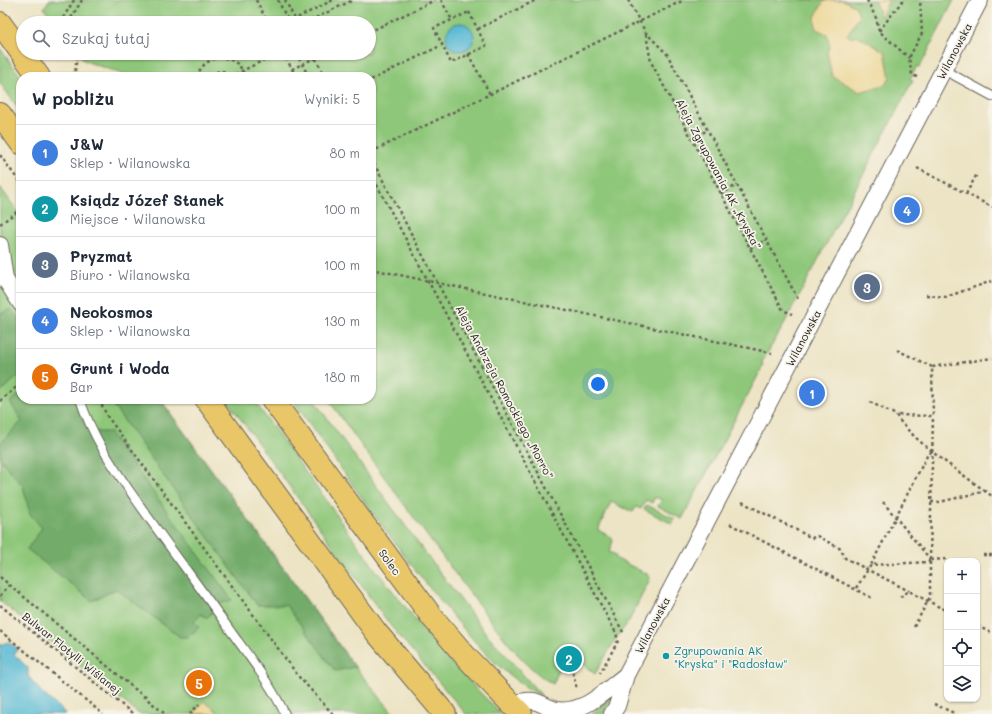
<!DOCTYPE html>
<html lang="pl">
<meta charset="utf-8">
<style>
:root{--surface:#fff;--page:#f2f2f3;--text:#1f2937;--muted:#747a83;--line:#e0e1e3;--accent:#0f766e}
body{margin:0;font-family:Mali,sans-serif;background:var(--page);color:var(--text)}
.controls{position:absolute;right:12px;bottom:12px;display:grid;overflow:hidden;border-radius:8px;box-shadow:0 1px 3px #0004}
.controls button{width:36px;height:36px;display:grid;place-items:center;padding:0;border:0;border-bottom:1px solid var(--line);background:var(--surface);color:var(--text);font:20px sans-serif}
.you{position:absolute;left:598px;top:384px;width:14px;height:14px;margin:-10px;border:3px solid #fff;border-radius:50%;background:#1a73e8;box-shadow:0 0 0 6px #1a73e833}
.badge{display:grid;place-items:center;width:26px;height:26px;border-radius:50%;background:var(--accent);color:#fff;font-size:13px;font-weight:700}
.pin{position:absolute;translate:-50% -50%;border:2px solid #fff;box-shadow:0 1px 4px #0006}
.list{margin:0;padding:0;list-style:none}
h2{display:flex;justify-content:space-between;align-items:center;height:52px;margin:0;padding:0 16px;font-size:17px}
h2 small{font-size:13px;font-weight:400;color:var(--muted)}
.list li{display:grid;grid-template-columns:26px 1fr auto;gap:12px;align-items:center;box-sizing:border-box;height:56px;padding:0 16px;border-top:1px solid var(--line)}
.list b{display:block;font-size:15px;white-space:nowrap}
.list p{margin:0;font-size:13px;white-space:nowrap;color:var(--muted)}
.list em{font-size:13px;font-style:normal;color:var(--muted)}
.icon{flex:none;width:22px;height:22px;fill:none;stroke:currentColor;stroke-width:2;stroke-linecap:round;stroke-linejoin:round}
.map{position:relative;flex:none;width:992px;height:714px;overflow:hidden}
.search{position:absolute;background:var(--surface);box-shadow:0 1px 3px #0004;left:16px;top:16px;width:360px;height:44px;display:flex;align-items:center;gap:10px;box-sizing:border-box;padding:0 14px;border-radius:22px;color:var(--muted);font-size:15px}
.panel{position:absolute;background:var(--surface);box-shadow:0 1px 3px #0004;left:16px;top:72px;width:360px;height:332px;border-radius:16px}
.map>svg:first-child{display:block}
</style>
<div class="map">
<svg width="992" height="714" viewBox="0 0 992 714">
<rect width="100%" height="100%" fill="#f7f3e8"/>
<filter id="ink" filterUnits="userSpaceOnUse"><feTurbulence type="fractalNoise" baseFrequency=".025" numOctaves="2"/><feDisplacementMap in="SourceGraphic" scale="8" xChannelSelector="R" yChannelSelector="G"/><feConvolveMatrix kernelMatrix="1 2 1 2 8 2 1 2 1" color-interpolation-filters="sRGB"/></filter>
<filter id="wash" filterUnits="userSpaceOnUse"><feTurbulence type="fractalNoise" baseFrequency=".012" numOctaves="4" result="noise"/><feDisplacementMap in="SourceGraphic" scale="16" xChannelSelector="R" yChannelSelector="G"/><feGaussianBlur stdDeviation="0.9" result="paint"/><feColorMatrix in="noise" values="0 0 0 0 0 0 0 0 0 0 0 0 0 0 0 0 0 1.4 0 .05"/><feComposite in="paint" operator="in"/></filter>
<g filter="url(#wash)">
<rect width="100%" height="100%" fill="#ede4c5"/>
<path fill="#8fc77a" stroke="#56724b" d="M49,0h905l-34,67 -3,-1 -7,13 3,1 -131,248 -20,34 1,4 -81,153 -24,-13 4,-6 -7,-3 -3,6 -6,-3 -5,9 -5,-2 -3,5 -22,-10 -13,28 13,7 2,4 -4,11 7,3 -1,3 34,17 1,4 -21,42 -14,19 -20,34 -26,-21h-3l-13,31c-30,-16 -57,-57 -78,-84 -50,-66 -99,-134 -147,-201h43v-322h-240l-46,-16 -7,-8h291v-30h-313l-12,-15z
M0,48l21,29v35l-21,-29z
M0,187l21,29v183h139l195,268 39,47h-255l-139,-113z
M226,399h27l123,171 66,83 59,61h-35l-76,-89z
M292,399h21l110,151 62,82 57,64c-37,-18 -64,-50 -90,-81 -58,-68 -108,-143 -160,-216z
M647,505l28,14 -3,5 -28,-15z
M613,695l-10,19h-11z"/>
<path fill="#73ac6a" stroke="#486443" d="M11,309l10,14v51l-21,18v-78z
M21,393v6h54l8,22 7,11h19l123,168 -13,4 -12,14 -6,-4 -7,8 5,5 -10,10h-9l-64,-48 -24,12 -65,-52 15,-21 -12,-14 -7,-28 -23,-27v-16l22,-22 -12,-19z
M112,399h48l195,268 -20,4 -49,-66h-29l-145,-201z"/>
<path fill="#eeda9e" stroke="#857b5d" d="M828,0h15l13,7 3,10 -12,18 5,3 6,-2 27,16 5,26 -4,6 -26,8 -28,-16 -5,-24 3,-6 -3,-12 -11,-5 -1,-12 8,-15z
M874,0h15l-8,17z
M204,701l16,13h-27z"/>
<path fill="#56bad5" stroke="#396b78" d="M446 37a14 14 0 1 1 28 0a14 14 0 1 1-28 0Z
M8,642l10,7 -4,5 14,14v8l14,17 24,21h-66v-69z"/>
</g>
<g filter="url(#ink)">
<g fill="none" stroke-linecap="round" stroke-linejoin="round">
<defs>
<path id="service" d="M944,70l48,26
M80,399c12,37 32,66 54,98 32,46 66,90 98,136 19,26 39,52 53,81"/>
<path id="minor" d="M0,245l5,34 16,25
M511,703c7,0 15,-3 22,-2 7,1 15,7 23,9 28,4 49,-19 70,-35
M612,714l5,-8 9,-31 354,-675"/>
<path id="primary" d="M0,23l39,54
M0,114l21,29
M206,399l170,233 69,82
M272,399l160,218 36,42 53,55"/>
</defs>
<use href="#service" stroke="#656257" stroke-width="10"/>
<use href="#minor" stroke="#656257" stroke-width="18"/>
<use href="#primary" stroke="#656257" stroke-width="24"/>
<path stroke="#656257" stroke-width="2.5" stroke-dasharray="3 3" stroke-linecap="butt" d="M256,0l12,23
M278,0l11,23
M285,0l12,23
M441,0l11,20
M628,0l18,33 21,21 132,247
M867,0l9,18 3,13 30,27
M469,12l17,34 -35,17 -17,-35z
M60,23l14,-23
M68,23l14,-23
M287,23l46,-23
M305,23l48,-23
M478,29l58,-29
M879,31l24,-31
M369,32l66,-32
M646,34l5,28 132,248 9,4
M283,53l9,16 33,-16
M296,53l13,24
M313,53l12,24
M468,54l22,40
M292,69l4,8
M74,77l3,-20 -3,-4
M197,77c7,-25 41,-26 48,0
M212,77c5,-8 13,-8 18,0
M230,77l48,-24
M917,77l-5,-2 -3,-17 13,-25 -2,-33
M371,80l71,-35
M692,138l16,-8
M371,152l313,-152
M0,155l21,29
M371,158l253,476
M917,168l75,39
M371,174l245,459 2,8 -18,32
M721,194l16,-9
M966,194l11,-20
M0,224l21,-15
M750,248l16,-8
M371,269l401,84
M926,295l20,2 46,-16
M897,350l35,17
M99,399l8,17 192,261 34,37
M0,401l21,-18
M870,402l26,13
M985,491c-25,-19 -74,-51 -89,-76l37,1 -1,-49 60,-9
M742,502l70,36 5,-2 24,13 4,9 64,33
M883,502l47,57
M931,502h9l45,-11 7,5
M730,524l142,74
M983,555h9
M930,560l-2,2 -57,3 56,-109 5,-5
M930,560l3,-144
M0,577l165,137
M856,588l15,-23
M0,596l9,-11
M900,597l9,-6 38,20
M0,605l133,109
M977,626l15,7
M914,627l16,-30v-37l18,-1
M0,631l103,83
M570,661l7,29
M145,697l3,-4
M934,704l22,10
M190,714l9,-10"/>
<use href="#service" stroke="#fff" stroke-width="8"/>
<use href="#minor" stroke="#fff" stroke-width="16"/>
<use href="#primary" stroke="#e9c769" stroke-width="22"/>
</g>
</g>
<circle fill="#0f9aa8" stroke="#f7f3e8" stroke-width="1.5" cx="666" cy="656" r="4"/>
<g text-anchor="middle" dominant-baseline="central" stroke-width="3.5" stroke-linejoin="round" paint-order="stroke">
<g font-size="11" fill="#1c1c1c" stroke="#f7f3e8">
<text transform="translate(954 51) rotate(-62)">Wilanowska</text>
<text transform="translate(719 174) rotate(62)">Aleja Zgrupowania AK „Kryska”</text>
<text transform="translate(803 338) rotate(-62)">Wilanowska</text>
<text transform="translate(505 392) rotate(62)">Aleja Andrzeja Romockiego „Morro”</text>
<text transform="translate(390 562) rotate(54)">Solec</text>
<text transform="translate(652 625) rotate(-62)">Wilanowska</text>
<text transform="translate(72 653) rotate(39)">Bulwar Flotylli Wiślanej</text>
</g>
<g font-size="11" fill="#0d838f" stroke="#f7f3e8" text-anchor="start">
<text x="674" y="650">Zgrupowania AK<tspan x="674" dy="13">"Kryska" i "Radosław"</tspan></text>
</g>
</g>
</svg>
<div class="controls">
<button>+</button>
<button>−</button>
<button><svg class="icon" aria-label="locate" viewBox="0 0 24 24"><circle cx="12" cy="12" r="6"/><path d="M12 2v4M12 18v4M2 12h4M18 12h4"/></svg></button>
<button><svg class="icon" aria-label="layers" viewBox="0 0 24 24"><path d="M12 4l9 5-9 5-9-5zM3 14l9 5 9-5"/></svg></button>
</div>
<div class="you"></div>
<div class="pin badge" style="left:812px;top:393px;background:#3f7fe0">1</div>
<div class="pin badge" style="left:569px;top:659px;background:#0f9aa8">2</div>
<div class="pin badge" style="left:867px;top:287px;background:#5c6f8a">3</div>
<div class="pin badge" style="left:907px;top:210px;background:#3f7fe0">4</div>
<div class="pin badge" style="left:199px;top:683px;background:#e8710a">5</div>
<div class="search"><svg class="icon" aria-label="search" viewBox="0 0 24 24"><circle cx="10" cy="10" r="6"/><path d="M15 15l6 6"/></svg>Szukaj tutaj</div>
<section class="panel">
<h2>W pobliżu<small>Wyniki: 5</small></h2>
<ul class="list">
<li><span class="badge" style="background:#3f7fe0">1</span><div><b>J&amp;W</b><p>Sklep · Wilanowska</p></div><em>80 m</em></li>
<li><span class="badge" style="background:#0f9aa8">2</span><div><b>Ksiądz Józef Stanek</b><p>Miejsce · Wilanowska</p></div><em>100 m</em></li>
<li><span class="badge" style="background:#5c6f8a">3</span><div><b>Pryzmat</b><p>Biuro · Wilanowska</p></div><em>100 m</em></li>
<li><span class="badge" style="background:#3f7fe0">4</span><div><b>Neokosmos</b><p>Sklep · Wilanowska</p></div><em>130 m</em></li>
<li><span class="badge" style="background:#e8710a">5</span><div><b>Grunt i Woda</b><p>Bar</p></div><em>180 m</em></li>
</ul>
</section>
</div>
